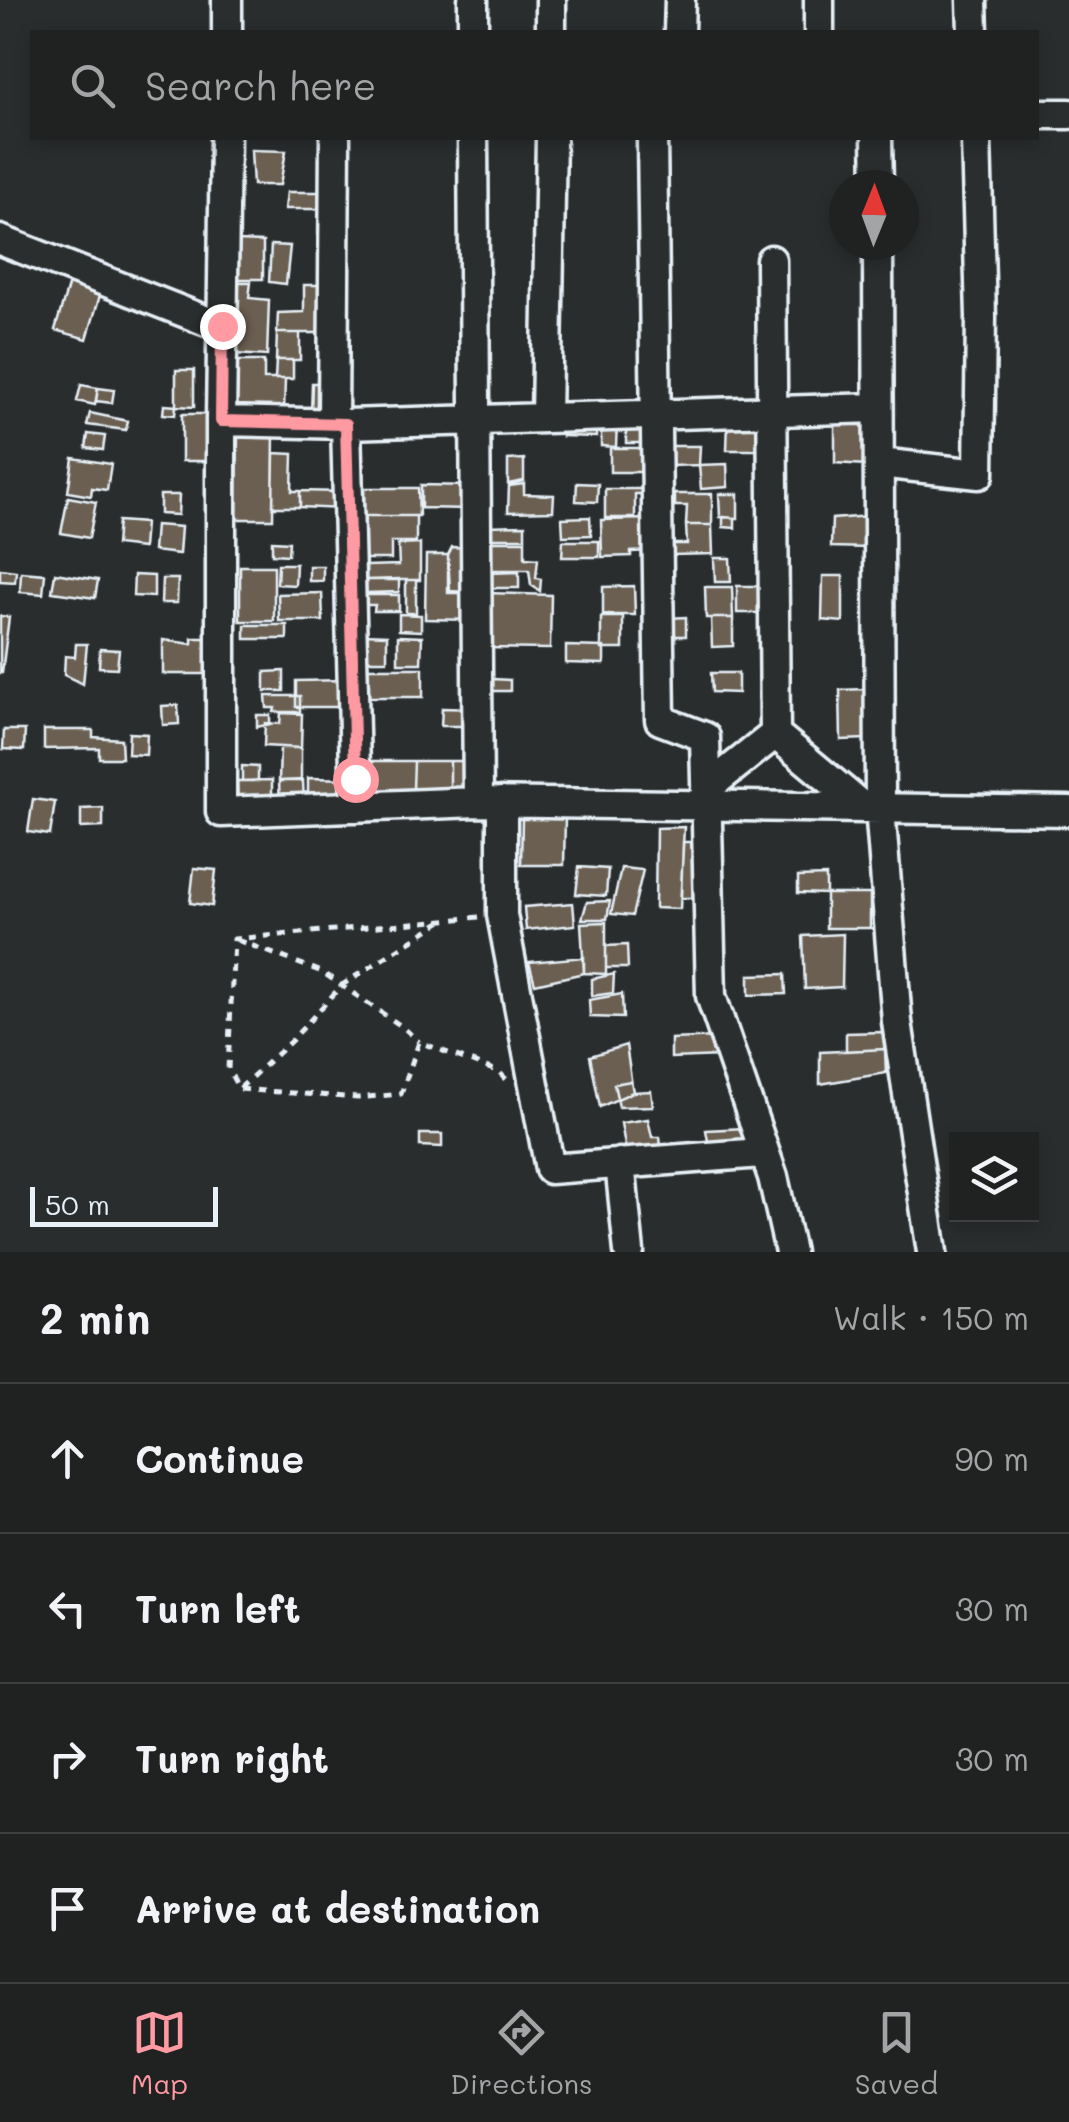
<!DOCTYPE html>
<meta charset="utf-8">
<style>
:root{--surface:#202222;--page:#2d2f2f;--text:#f1f3f6;--muted:#a2a4a5;--line:#3d3f40;--accent:#ff9aa2}
body{margin:0;font-family:Mali,sans-serif;background:var(--page);color:var(--text)}
.controls{position:absolute;right:30px;bottom:30px;display:grid;overflow:hidden;border-radius:0px;box-shadow:0 5px 15px #0003}
.controls button{width:90px;height:90px;display:grid;place-items:center;padding:0;border:0;border-bottom:2px solid var(--line);background:var(--surface);color:var(--text);font:50px sans-serif}
.compass{position:absolute;left:829px;top:170px;width:90px;height:90px;border-radius:50%;background:var(--surface);box-shadow:0 5px 15px #0003;rotate:1deg}
.scale{position:absolute;left:30px;bottom:25px;width:188px;box-sizing:border-box;padding-left:10px;border:5px solid #e8f1f8;border-top:0;font-size:28px;line-height:35px;white-space:nowrap;color:#e8f1f8;-webkit-text-stroke:8px #2a2d2e;paint-order:stroke}
.stop{position:absolute;width:30px;height:30px;margin:-22px;border:8px solid #ff9aa2;border-radius:50%;background:#fff}
.stop.end{background:#ff9aa2;border-color:#fff;box-shadow:0 2px 10px #0008}
.list{margin:0;padding:0;list-style:none}
h2{display:flex;justify-content:space-between;align-items:center;height:130px;margin:0;padding:0 40px;font-size:42px}
h2 small{font-size:32px;font-weight:400;color:var(--muted)}
.list li{display:grid;grid-template-columns:65px 1fr auto;gap:30px;align-items:center;box-sizing:border-box;height:150px;padding:0 40px;border-top:2px solid var(--line)}
.list b{display:block;font-size:38px;white-space:nowrap}
.list em{font-size:32px;font-style:normal;color:var(--muted)}
.icon{flex:none;width:55px;height:55px;fill:none;stroke:currentColor;stroke-width:2;stroke-linecap:round;stroke-linejoin:round}
.map{position:relative;flex:none;width:1069px;height:1252px;overflow:hidden}
.search{position:absolute;background:var(--surface);box-shadow:0 5px 15px #0003;left:30px;right:30px;top:30px;height:110px;display:flex;align-items:center;gap:25px;box-sizing:border-box;padding:0 35px;border-radius:0px;color:var(--muted);font-size:38px}
.sheet{height:730px;background:var(--surface)}
nav{display:flex;justify-content:space-around;align-items:center;box-sizing:border-box;height:140px;border-top:2px solid var(--line);background:var(--surface);font-size:28px;color:var(--muted)}
nav a{display:grid;justify-items:center;gap:5px}
nav .on{color:var(--accent)}
.map>svg:first-child{display:block}
</style>
<div class="map">
<svg width="1069" height="1252" viewBox="0 0 1069 1252">
<rect width="100%" height="100%" fill="#2a2d2e"/>
<filter id="ink" filterUnits="userSpaceOnUse"><feTurbulence type="fractalNoise" baseFrequency=".01" numOctaves="2"/><feDisplacementMap in="SourceGraphic" scale="20" xChannelSelector="R" yChannelSelector="G"/><feConvolveMatrix kernelMatrix="1 2 1 2 8 2 1 2 1" color-interpolation-filters="sRGB"/></filter>
<g filter="url(#ink)">
<path fill="#6a5f51" stroke="#e8f1f8" stroke-width="2.5" d="M251,150l35,1 -6,34h-27z
M287,192h42l-2,17h-42z
M238,241l25,1v37h-25z
M271,245l19,1 -4,38 -17,-2z
M71,276l32,9 -16,54 -32,-9z
M238,282h13l-2,16 20,2 -2,56 -32,-2z
M304,285h21l-1,48h-47l1,-20 26,-1z
M277,333h23v27h-24z
M276,360h17v19h-18z
M234,361h30v18h21l-1,32 -51,7z
M318,361h11v54h-18l1,-32h5z
M176,370h18v37l-18,-1z
M81,385l17,3 -3,17 -18,-4z
M98,388l16,2 -2,13 -16,-2z
M164,405l12,1 -1,9 -12,-1z
M90,413l38,8 -2,9 -39,-5z
M182,414h29l1,47h-30z
M868,420l-2,45 -31,-2v-41z
M728,421h36v29h-37z
M562,422h34v15l-34,-1z
M601,422h16l-1,25 -15,-1z
M646,422v21h-20v-20z
M238,431h36l-1,88h-36z
M88,434l17,2 -2,14 -17,-2z
M671,446h29l-1,19 -28,1z
M610,448h41v24h-41z
M274,453l19,1 -1,37h8v16h-27z
M73,458l38,6 -4,26 -15,-2 -1,8 -23,-4z
M524,459v22l-16,3v-24z
M727,464l1,23 -27,2 -2,-24z
M577,483l21,1 -1,18 -21,-1z
M524,484v10l30,1 -1,16 -45,1 1,-26z
M421,485l50,1 -1,23 -49,-1z
M364,488h54l1,28h-55z
M605,489h38v5h-8v24h-30z
M300,491l42,1v17l-42,-2z
M675,494h37v31h-26l1,-19h-12z
M719,494h19v24l-18,-1z
M160,495h19l-1,20 -18,-1z
M68,497l28,5 -7,36 -28,-5z
M364,516h52v26h-25v17h-27z
M869,516v32l-38,-1 1,-28z
M590,517l1,18 -28,1 -1,-18z
M723,517l12,1v10l-12,-1z
M652,519v32l-21,1v4l-29,1 -1,-37z
M118,521l27,2 -2,25 -27,-3z
M155,525l26,2 -2,27 -26,-3z
M525,525v13h-38v-12z
M686,525h26l1,29 -41,1 1,-11h14z
M272,541l17,1 -1,13 -16,-1z
M488,541h37v17l13,1 -2,19 5,1 -1,12 -9,-6 -2,-15h-41z
M563,541h36v16h-37z
M420,544v36h-54v-14l33,-1 -1,-20z
M452,547l17,1 -2,44 -17,-1 -2,-36z
M426,555h22v38h26v27l-49,-1z
M714,558h16l1,24h-16z
M278,564h18l-1,21 -18,-1z
M240,566h34v55h-34z
M309,566h14v15h-14z
M0,569l16,2 -1,11 -15,-1z
M21,572l24,2 -2,20 -23,-2z
M519,572v16h-31v-15z
M55,573l43,7 -3,18 -43,-6z
M134,575l20,1v21l-21,-1z
M823,576h20v46l-21,-2z
M162,579h16l-1,24h-16z
M399,579v13l-33,1v-13z
M406,580h10v33h-10z
M634,586l1,29h-32v-28z
M737,586h32l1,27h-33z
M705,587h27l1,31h-27z
M322,593l1,28h-44l-1,-27z
M486,593l65,2 -1,54 -65,-1z
M362,595h37v16h-25l1,-6h-12z
M399,614l22,1v16l-22,-1z
M0,616l9,1 -7,56h-2z
M601,617h22v32h-22z
M686,617v19h-16l-1,-18z
M711,618h22v28l-21,1z
M245,625h42v14h-42z
M363,634l24,1v25h-25z
M398,636l24,1 -1,26h-23z
M192,638h17v36h-46v-34l29,4z
M76,644h11l-4,40 -19,-9 1,-19 10,1z
M566,646l38,1v17l-38,-1z
M100,649l19,1 -2,18 -18,-1z
M367,668h56v29h-56z
M284,671v20h-19v-19z
M711,673h27v20l-26,-1z
M492,679l18,1v11h-18z
M348,680v27h-52v-26z
M864,689l2,50 -25,1 -1,-50z
M266,696h34v16h-26l1,-4h-8z
M178,705l1,19 -16,1 -1,-19z
M442,708l32,1v12l-12,5h-21z
M281,713l21,1 -1,34 -37,-2 1,-23 15,1z
M257,715h13v9l-13,3z
M4,730h21l-1,20 -21,-1z
M44,730h49v7l28,2 1,19h-23v-10l-55,1z
M129,733l18,1 -1,21 -18,-1z
M280,748h21v33h-22z
M373,761h41l-1,28h37v-28h23v41h-100z
M414,761h36v28h-37z
M242,766l16,1v14h-16z
M308,778l47,1 -1,17 -46,-2z
M272,780v28h-34l-1,-27z
M303,780l1,26 -24,1 -1,-26z
M33,799l22,3 -5,33 -22,-3z
M103,808v19l-22,1v-19z
M565,817l-1,48h-43l1,-46z
M684,827l-4,82 -25,-1 1,-80z
M683,842h20l-2,56h-20z
M579,867l29,2 -2,27 -30,-2z
M194,868l22,2 -4,36 -22,-3z
M621,868l22,2 -11,46 -21,-2z
M826,876v18l-28,-1v-16z
M826,894h44v34h-44z
M610,901l-3,18h-25l5,-17z
M573,903l2,22 -49,5 -2,-23z
M606,922v52l-22,-1 -3,-50z
M843,934l-1,53 -37,2 -2,-53z
M627,945l1,23h-22v-22z
M584,957v16l-49,11 -6,-22z
M614,974l-1,19 -21,3v-17z
M785,974l1,20 -37,1v-20z
M622,994l1,24 -33,-1 -1,-17z
M883,1032l2,17 -39,2v-18z
M720,1037l1,19 -50,2v-19z
M626,1045l7,47 -33,15 -10,-51z
M885,1049l1,24 -66,11v-32z
M631,1081l2,11 18,-1 2,15 -34,1 -5,-23z
M648,1119l4,18h8l2,19 -35,1 -6,-34z
M745,1128l6,21 -41,3 -4,-22z
M420,1134h22v13l-22,-1z"/>
<g fill="none" stroke-linecap="round" stroke-linejoin="round">
<defs>
<path id="street" d="M551,0v32
M972,0l1,32
M227,32v-32
M473,32v-32
M679,32l1,-32
M819,32v-32
M1036,114h33
M225,138l-4,283 125,3 532,-16
M473,138l5,664 591,9
M652,138l8,582 45,17 6,259 62,181 17,75
M877,138l1,47
M0,240l222,87
M878,245l2,563 17,214 35,230
M771,260l4,474 89,74
M546,418l5,-280
M221,421v391l257,-10
M333,423l2,-285
M346,424l10,383
M879,463l100,11 2,-157 -5,-179
M706,789l69,-55
M502,802v113l48,254 212,-16
M620,1163l9,89"/>
</defs>
<use href="#street" stroke="#e8f1f8" stroke-width="35"/>
<path stroke="#e8f1f8" stroke-width="5" stroke-dasharray="8 8" stroke-linecap="butt" d="M479,917l-245,22 -6,130 11,20 119,9 43,-4 18,-52 80,30 9,9
M237,940l85,32 82,56 15,14
M240,1088l52,-48 50,-55 100,-64"/>
<use href="#street" stroke="#2a2d2e" stroke-width="28"/>
</g>
</g>
<g fill="none" stroke-linecap="round" stroke-linejoin="round" filter="url(#ink)">
<path stroke="#ff9aa2" stroke-width="12" d="M222,326l-1,95 125,3 9,355"/>
</g>
</svg>
<div class="controls">
<button><svg class="icon" aria-label="layers" viewBox="0 0 24 24"><path d="M12 4l9 5-9 5-9-5zM3 14l9 5 9-5"/></svg></button>
</div>
<svg class="compass" viewBox="-18 -18 36 36"><path d="M0-13l5 13h-10z" fill="#e53935"/><path d="M0 13l5-13h-10z" fill="#a2a4a5"/></svg>
<div class="scale">50 m</div>
<div class="stop" style="left:355px;top:779px"></div>
<div class="stop end" style="left:222px;top:326px"></div>
<div class="search"><svg class="icon" aria-label="search" viewBox="0 0 24 24"><circle cx="10" cy="10" r="6"/><path d="M15 15l6 6"/></svg>Search here</div>
</div>
<section class="sheet">
<h2>2 min<small>Walk · 150 m</small></h2>
<ul class="list">
<li><svg class="icon" aria-label="ahead" viewBox="0 0 24 24"><path d="M12 20V5M6 11l6-6 6 6"/></svg><div><b>Continue</b></div><em>90 m</em></li>
<li><svg class="icon" aria-label="left" viewBox="0 0 24 24"><path d="M17 20v-9H6M10 6l-5 5 5 5"/></svg><div><b>Turn left</b></div><em>30 m</em></li>
<li><svg class="icon" aria-label="right" viewBox="0 0 24 24"><path d="M7 20v-9h11M14 6l5 5-5 5"/></svg><div><b>Turn right</b></div><em>30 m</em></li>
<li><svg class="icon" aria-label="arrive" viewBox="0 0 24 24"><path d="M6 21V4h12l-3 4 3 4H6"/></svg><div><b>Arrive at destination</b></div></li>
</ul>
</section>
<nav>
<a class="on"><svg class="icon" aria-label="map" viewBox="0 0 24 24"><path d="M3 6l6-2 6 2 6-2v14l-6 2-6-2-6 2zM9 4v14M15 6v14"/></svg>Map</a>
<a><svg class="icon" aria-label="directions" viewBox="0 0 24 24"><path d="M12 3l9 9-9 9-9-9zM9 14v-3h6M13 9l2 2-2 2"/></svg>Directions</a>
<a><svg class="icon" aria-label="saved" viewBox="0 0 24 24"><path d="M7 4h10v16l-5-4-5 4z"/></svg>Saved</a>
</nav>
